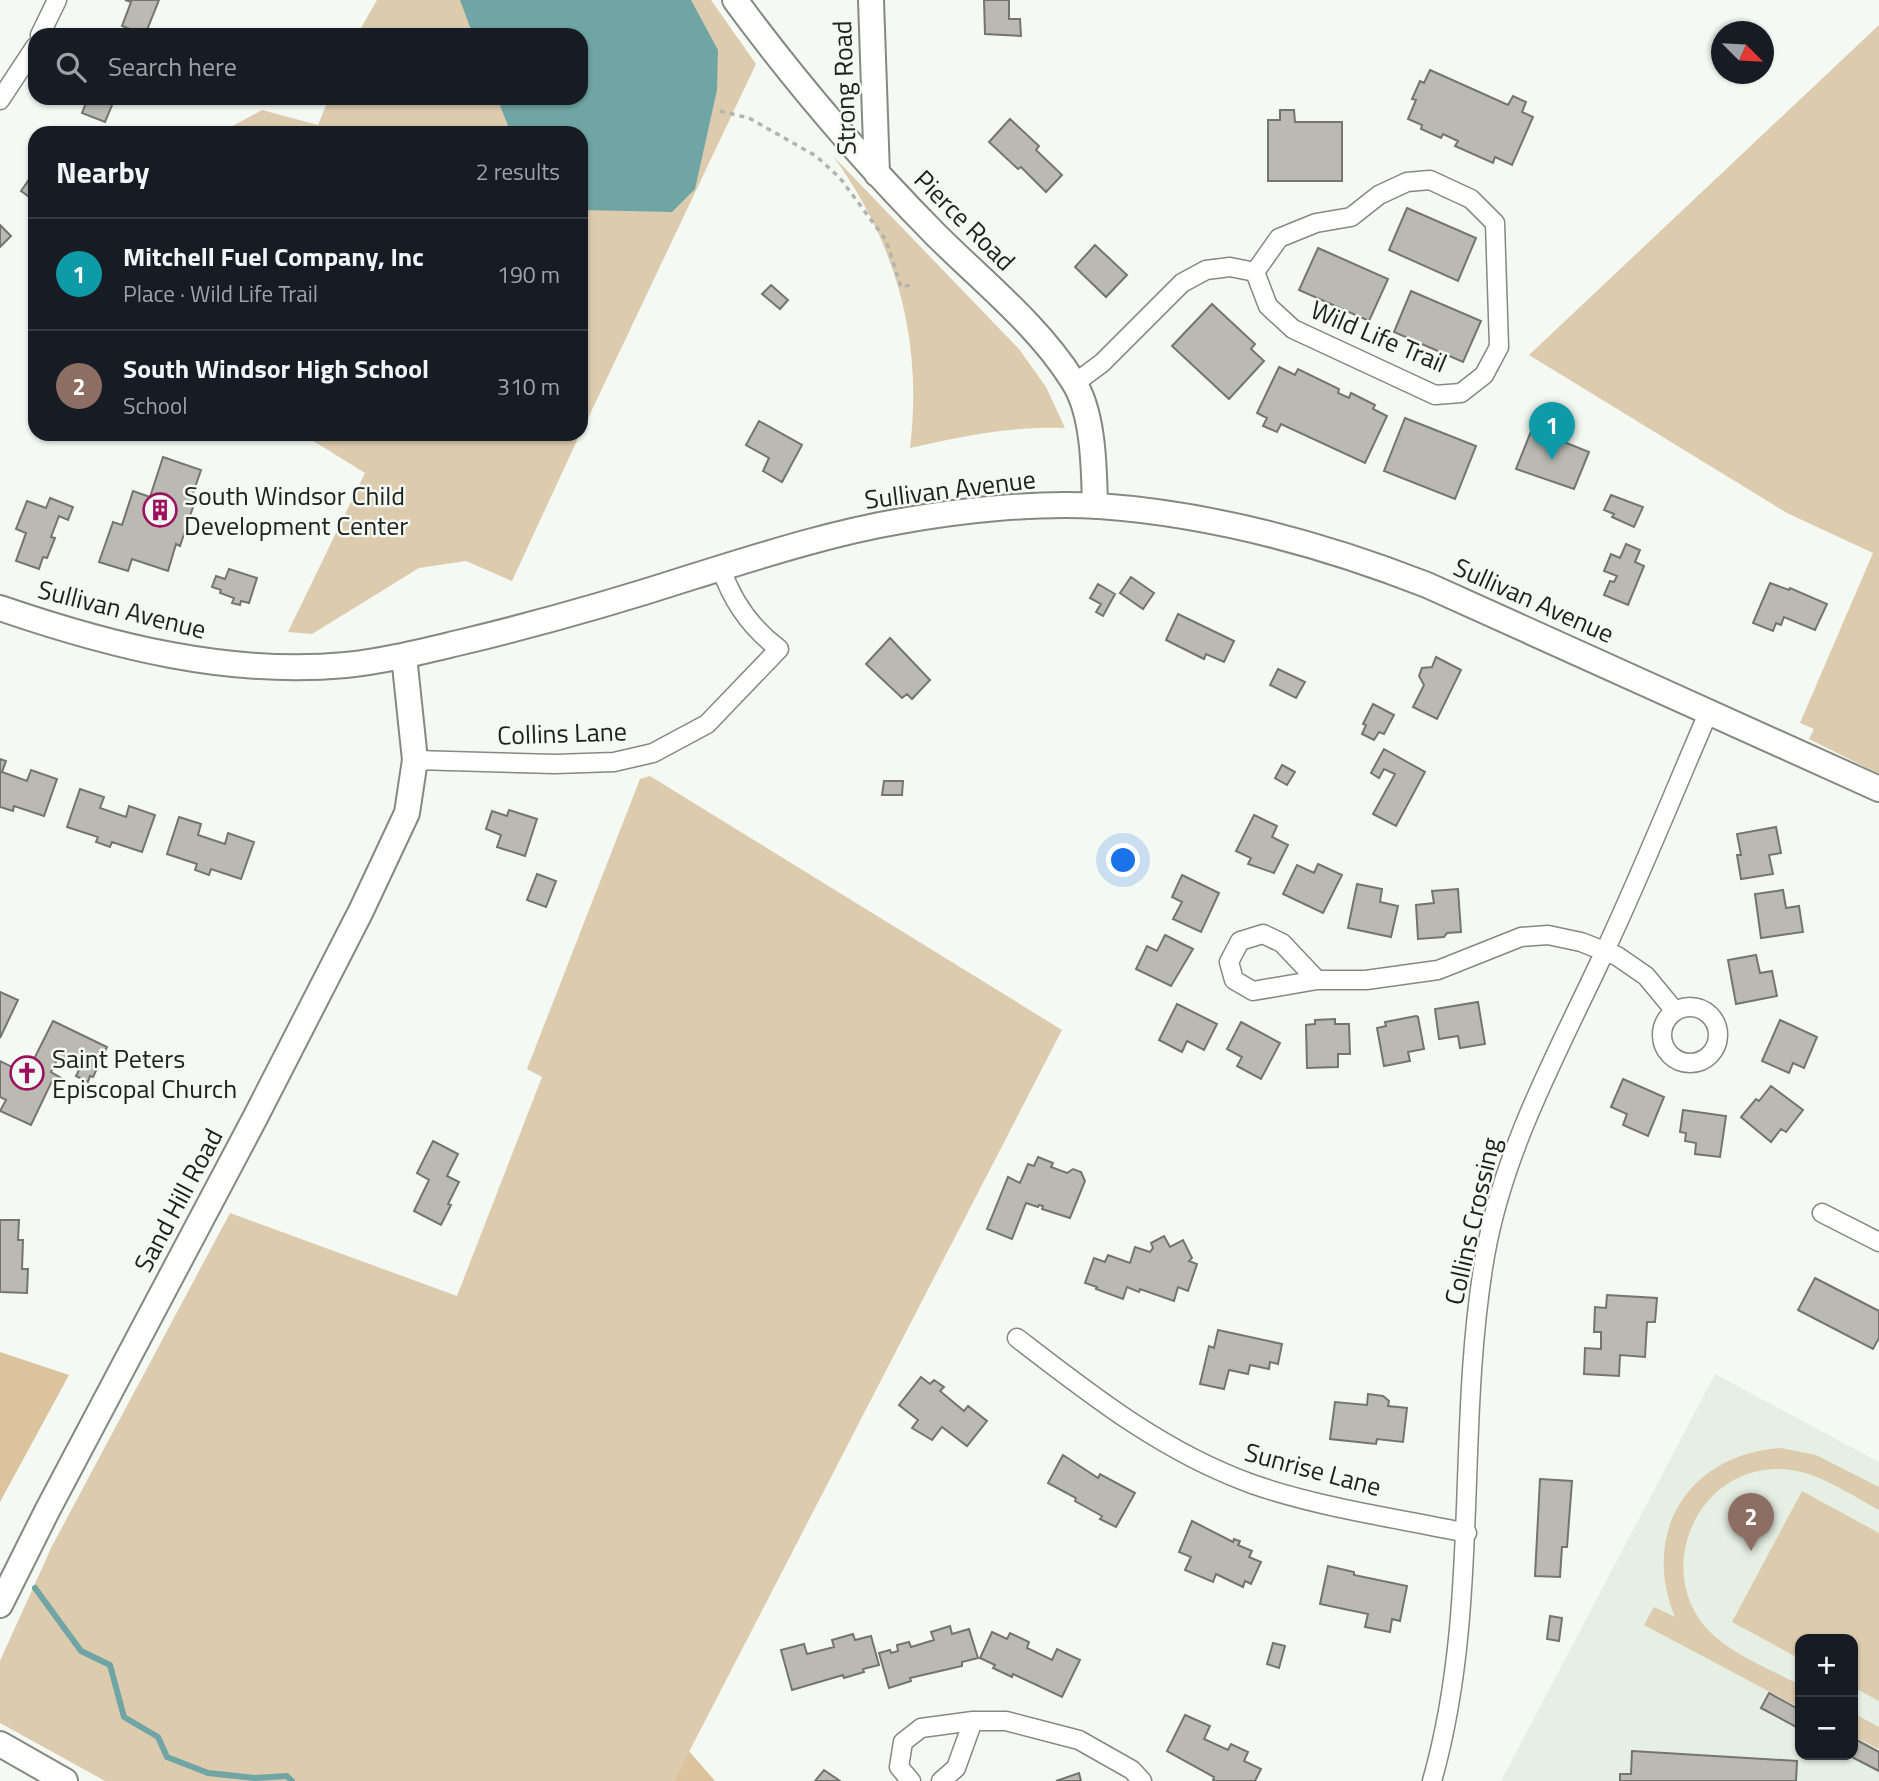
<!DOCTYPE html>
<meta charset="utf-8">
<style>
:root{--surface:#171b24;--page:#242831;--text:#f1f3f6;--muted:#9ea1a6;--line:#363941;--accent:#0f766e}
body{margin:0;font-family:"Titillium Web",sans-serif;background:var(--page);color:var(--text)}
.controls{position:absolute;right:21px;bottom:21px;display:grid;overflow:hidden;border-radius:14px;box-shadow:0 2px 5px #0004}
.controls button{width:63px;height:63px;display:grid;place-items:center;padding:0;border:0;border-bottom:2px solid var(--line);background:var(--surface);color:var(--text);font:35px sans-serif}
.compass{position:absolute;left:1711px;top:21px;width:63px;height:63px;border-radius:50%;background:var(--surface);box-shadow:0 2px 5px #0004;rotate:114deg}
.you{position:absolute;left:1124px;top:861px;width:24px;height:24px;margin:-18px;border:5px solid #fff;border-radius:50%;background:#1a73e8;box-shadow:0 0 0 10px #1a73e833}
.badge{display:grid;place-items:center;width:46px;height:46px;border-radius:50%;background:var(--accent);color:#fff;font-size:23px;font-weight:700}
.pin{position:absolute;translate:-50% -58px;filter:drop-shadow(0 2px 4px #0008)}
.pin::after{content:'';position:absolute;top:37px;width:24px;height:21px;background:inherit;clip-path:polygon(0 0,100% 0,50% 100%)}
.list{margin:0;padding:0;list-style:none}
h2{display:flex;justify-content:space-between;align-items:center;height:91px;margin:0;padding:0 28px;font-size:30px}
h2 small{font-size:23px;font-weight:400;color:var(--muted)}
.list li{display:grid;grid-template-columns:46px 1fr auto;gap:21px;align-items:center;box-sizing:border-box;height:112px;padding:0 28px;border-top:2px solid var(--line)}
.list b{display:block;font-size:26px;white-space:nowrap}
.list p{margin:0;font-size:23px;white-space:nowrap;color:var(--muted)}
.list em{font-size:23px;font-style:normal;color:var(--muted)}
.icon{flex:none;width:38px;height:38px;fill:none;stroke:currentColor;stroke-width:2;stroke-linecap:round;stroke-linejoin:round}
.map{position:relative;flex:none;width:1879px;height:1781px;overflow:hidden}
.search{position:absolute;background:var(--surface);box-shadow:0 2px 5px #0004;left:28px;top:28px;width:560px;height:77px;display:flex;align-items:center;gap:18px;box-sizing:border-box;padding:0 24px;border-radius:21px;color:var(--muted);font-size:26px}
.panel{position:absolute;background:var(--surface);box-shadow:0 2px 5px #0004;left:28px;top:126px;width:560px;height:315px;border-radius:21px}
.map>svg:first-child{display:block}
</style>
<div class="map">
<svg width="1879" height="1781" viewBox="0 0 1879 1781">
<rect width="100%" height="100%" fill="#f5f9f3"/>
<path fill="#e6efe3" fill-rule="evenodd" d="M1715,1374l164,88v319h-378zM1800,1639h53v116h-53z"/>
<path fill="#ddcbae" d="M377,0h334l45,64 -175,369v-300h-361l42,-23 56,15 11,-27h252v-63h-224z
M1879,25v749l-70,-35 5,-10 -14,-6 73,-170 -86,-40 -258,-158z
M833,156l186,193 27,38 19,41c-54,-2 -103,8 -155,20 13,-107 -13,-204 -77,-292z
M302,434h278l-68,147 -46,-20 -47,7 -107,66 -24,-2 77,-159z
M650,776l412,254 -388,751h-569l-105,-58v-62l52,-115 178,-333 227,83 85,-219 -15,-8 113,-290z
M1781,1448l35,7 63,32v23c-30,-16 -63,-40 -98,-41 -83,-3 -129,100 -73,161 24,25 62,39 92,55v23l-156,-83 10,-18 21,10c-35,-85 14,-163 106,-169z
M1802,1491l77,42v168l-26,-14v-48h-53v20l-68,-37z
M1853,1713l26,14v22l-26,-13z"/>
<path fill="#dac39d" d="M0,1352l69,23 -69,127z
M689,1751l26,30h-41z"/>
<path fill="#6fa5a4" d="M460,0h231l27,50 -1,40 -22,99 -23,23 -91,-2v-77h-70l-14,-35h84v-63h-108z"/>
<g fill="none" stroke-linecap="round" stroke-linejoin="round">
<path stroke="#6fa5a4" stroke-width="6" d="M35,1588l46,63 29,14 14,52 34,20 9,20 41,16 47,5 32,-2 5,5"/>
</g>
<path fill="#babab3" stroke="#75756f" stroke-width="2" d="M125,0h34l-14,35 -23,-9 9,-24z
M984,0h25v19h11l1,17 -36,-2z
M1430,70l78,35 5,-9 13,6 -4,10 11,5 -21,48 -17,-8 -2,6 -38,-17 3,-5 -15,-7 -2,4 -20,-9 1,-4 -14,-6 8,-19 -4,-1 8,-18 4,2z
M88,98h27l-10,24 -23,-9z
M1280,110h14l1,12h47v59h-74v-61h12z
M1010,119l29,27 -3,4 26,25 -16,17 -25,-25 -3,2 -29,-27z
M35,171v30l-14,-10z
M1407,208l69,30 -18,43 -69,-31z
M0,225l11,11 -11,11z
M1095,245l32,30 -21,22 -31,-30z
M1318,248l70,31 -19,42 -70,-31z
M771,285l17,15 -8,9 -18,-15z
M1411,291l70,30 -18,41 -69,-30z
M1212,304l43,40 -4,5 13,12 -35,38 -57,-53z
M1279,367l16,8 3,-6 41,20 -1,4 11,5 2,-5 24,12 -2,4 14,7 -22,47 -84,-39 -4,8 -14,-6 4,-8 -10,-5z
M1405,418l71,28 -21,53 -71,-28z
M759,421l43,24 -20,37 -19,-11 6,-13 -23,-13z
M1532,429l57,23 -15,37 -58,-20z
M163,457l38,13 -9,26 4,2 -16,48 -4,-2 -8,27 -36,-12 -4,12 -29,-9 14,-40 9,3 11,-34 17,6z
M1611,495l32,12 -9,20 -22,-10 2,-3 -10,-4z
M50,498l23,9 -5,13 -9,-4 -8,21 4,1 -8,20 -4,-1 -4,12 -23,-8 10,-28 -10,-4 11,-28 19,7z
M1626,544l14,6 -5,12 9,4 -16,39 -24,-10 6,-14 4,1 3,-6 -13,-5 7,-17 9,4z
M229,569l28,9 -8,25 -8,-2 -1,4 -8,-2 2,-5 -14,-5 1,-3 -9,-3 4,-11 9,3z
M1131,577l23,16 -11,16 -23,-16z
M1770,583l19,7 1,-2 37,16 -12,26 -31,-13 -3,8 -5,-2 -3,8 -20,-8z
M1098,584l17,10 -12,22 -7,-4 5,-8 -11,-6z
M1178,614l56,27 -10,21 -18,-8 -2,5 -38,-19z
M890,638l40,42 -18,19 -5,-5 -5,4 -36,-34z
M1436,657l25,13 -24,49 -24,-12 11,-22 -5,-9 3,-8 10,-1z
M1278,669l27,13 -9,16 -26,-13z
M1373,704l21,11 -10,19 -5,-2 -5,8 -12,-6 4,-9 -3,-1z
M1384,749l41,23 -29,54 -23,-12 22,-40 -11,-5 -5,9 -8,-5z
M0,759l6,2 -4,11 25,9 4,-11 26,9 -13,37 -30,-10 -1,5 -13,-4z
M1282,765l13,7 -8,13 -12,-7z
M884,781h19l-1,14h-20z
M80,789l24,8 -4,11 26,9 3,-11 26,9 -13,37 -30,-10 -2,5 -14,-5 2,-5 -31,-10z
M509,810l28,9 -12,37 -28,-9 4,-12 -15,-6 6,-18 15,5z
M1254,815l23,11 -5,11 16,8 -14,28 -26,-9 3,-6 -15,-7z
M179,817l22,7 -3,11 27,9 3,-11 26,9 -13,37 -30,-10 -2,6 -14,-5 2,-6 -30,-10z
M1776,827l5,26 -12,2 4,19 -32,5 -4,-24h4l-4,-21z
M1318,864l24,11 -19,38 -40,-19 14,-29 17,8z
M537,874l19,7 -10,26 -19,-7z
M1182,875l37,18 -18,39 -28,-13 9,-17 -10,-5z
M1357,884l25,5 -2,13 18,4 -7,31 -43,-9z
M1458,889l3,43 -14,1 -3,4 -26,2 -2,-34 18,-2 -2,-12z
M1783,890l3,18 13,-2 4,26 -42,6 -6,-44z
M1165,935l28,14 -22,37 -35,-17 11,-23 10,5z
M1756,955l4,18 12,-2 5,25 -41,8 -8,-44z
M0,992l18,8 -18,38z
M1478,1002l7,42 -25,4 -2,-12 -19,3 -4,-30z
M1177,1004l40,20 -13,26 -17,-9 -5,11 -23,-12z
M1416,1016l2,1 6,32 -16,3 2,9 -26,5 -7,-38 9,-2 -1,-4z
M1335,1019v5h14l1,30h-12v13l-31,1 -1,-43 9,-1v-4z
M1780,1020l37,17 -13,31 -11,-5 -4,10 -27,-12z
M53,1021l54,26 -14,30 -3,-1 -2,6 -12,-6 3,-6 -22,-10 -6,12 10,6 -3,6 -6,-3 -21,44 -31,-14 6,-11 -6,-3v-36l20,10 6,-13 7,3z
M1241,1022l39,21 -19,36 -24,-13 5,-9 -15,-8z
M1623,1079l41,18 -16,39 -25,-11 4,-11 -16,-7z
M1771,1086l32,24 -17,22 -5,-3 -10,13 -30,-25 15,-18 3,2z
M1683,1110l43,6 -6,41 -25,-3 1,-11 -11,-2 1,-8 -6,-1z
M433,1141l25,13 -11,22 12,6 -11,22 3,1 -10,20 -27,-14 15,-31 -12,-7z
M1038,1157l15,6 -2,4 16,6 6,-4 8,3 4,9 -15,37 -28,-9 1,-3 -4,-1 -1,2 -12,-4 -14,36 -25,-10 21,-52 12,6 8,-19 6,2z
M0,1220h19l-1,20h5l-1,29h6l-1,24 -27,-1z
M1164,1236l6,11 13,-7 9,18 -3,3 8,3 -9,27 -10,-4 -4,14 -34,-12 -1,3 -12,-5 -4,12 -27,-10 1,-2 -12,-4 9,-25 11,4 3,-7 22,8 5,-16 15,5 3,-4 -2,-5z
M1815,1278l64,33v27l-6,11 -75,-39z
M1607,1295l50,3 -2,24h-8l-2,35 -25,-2 -1,21 -35,-2 1,-26 16,1v-17h-7l1,-25 11,1z
M1218,1330l64,14 -4,20 -8,-2 -1,7 -19,-4 -2,9 -19,-4 -5,19 -24,-5 9,-38 5,2z
M921,1377l9,7 4,-4 10,7 -4,4 24,20 4,-5 19,15 -20,25 -25,-19 -10,13 -20,-12 6,-8 -19,-15z
M1368,1394l15,2 6,5 -1,5 19,2 -4,34 -26,-3 -1,5 -46,-5 5,-37 32,3z
M1063,1455l35,23 2,-4 35,19 -19,34 -16,-8 2,-3 -27,-15 1,-3 -28,-15z
M1540,1479l32,2 -5,66h-5l-2,30 -25,-1z
M1192,1521l41,21 1,-3 6,2 -2,4 14,6 -3,6 12,5 -10,22 -6,-3 -2,6 -27,-13 -3,8 -28,-12 6,-13 -12,-5z
M1328,1566l26,6v3l53,11 -7,35 -8,-2 -2,13 -25,-5 3,-13 -48,-10z
M1550,1616l12,2 -3,23 -12,-2z
M950,1626l2,8 17,-5 9,29 -16,4v4l-52,12 1,3 -22,7 -10,-35 11,-3 1,3 7,-2 -1,-6 12,-3 2,5 23,-7 -3,-8z
M992,1632l15,7 3,-6 19,9 -2,6 25,12 5,-11 23,11 -18,37 -49,-23 -1,3 -19,-9 2,-3 -15,-7z
M853,1634l2,6 16,-4 8,29 -16,4 1,3 -20,6 -1,-3 -51,15 -11,-40 23,-6 3,10 27,-7 -2,-7z
M1273,1643l12,3 -6,22 -12,-4z
M1769,1693l31,17v19l-39,-21z
M1185,1715l25,11 -6,13 24,11 3,-6 17,8 -4,9 17,8 -6,12h-40l-2,-1 1,-3 -47,-26z
M1853,1738l26,14v19l-31,-16h5z
M1632,1751l165,10 -1,20h-176v-7h11z
M824,1770l16,11h-25z
M1079,1773l2,8h-25z"/>
<g fill="none" stroke-linecap="round" stroke-linejoin="round">
<defs>
<path id="street" d="M40,35l17,-35
M0,100l35,-53
M1075,383l27,-20 80,-80 24,-13 24,-3 25,5 13,34 25,23 142,66 26,-2 23,-18 15,-28 -4,-124 -24,-24 -41,-19 -23,2 -28,13 -28,22 -35,6 -37,15 -24,34
M415,760l140,4 59,-2 39,-9 54,-29 72,-75c-28,-21 -47,-48 -58,-81
M1317,980l-35,-37 -19,-9 -23,7 -11,21 5,18 19,11 64,-11h49l72,-10 83,-33 27,-2 33,7 36,14 29,20 29,35
M1662 1035a28 28 0 1 1 56 0a28 28 0 1 1-56 0Z
M1822,1213l57,29
M1017,1338c74,57 146,114 235,146 69,24 144,34 215,49
M911,1781l-12,-14 4,-25 18,-14 52,-7h33l73,19 53,30 10,11
M941,1781l15,-13 17,-47
M1432,1781c49,-172 23,-351 53,-525 19,-108 73,-204 119,-303 37,-79 70,-161 105,-242"/>
<path id="secondary" d="M735,0c61,83 128,161 200,234 47,47 103,91 138,147 21,32 21,88 22,125
M871,0l6,174
M0,608c111,38 228,68 346,57 39,-4 78,-14 116,-23 79,-19 156,-41 233,-66 68,-21 136,-43 206,-55 61,-11 137,-19 198,-15 113,8 223,38 328,79l452,204
M0,1605l47,-94 209,-395 105,-205 46,-98 8,-53 -11,-104
M0,1744l65,37"/>
</defs>
<use href="#street" stroke="#858883" stroke-width="21"/>
<use href="#secondary" stroke="#858883" stroke-width="28"/>
<path stroke="#b1b4af" stroke-width="3.5" stroke-dasharray="5 5" stroke-linecap="butt" d="M720,111l29,7 67,38 24,22 46,62 15,47 14,-3"/>
<use href="#street" stroke="#fff" stroke-width="18"/>
<use href="#secondary" stroke="#fff" stroke-width="24"/>
</g>
<defs>
<symbol id="building-ring" viewBox="-11 -11 22 22"><circle r="9.5" fill="#f5f9f3" stroke="#9d105d" stroke-width="1.5"/><path d="M-4-6H4V6H1V3H-1V6H-4ZM-2.5-4.3h1.7v1.8h-1.7ZM.8-4.3h1.7v1.8H.8ZM-2.5-1h1.7V.8h-1.7ZM.8-1h1.7V.8H.8Z" fill="#9d105d"/></symbol>
<symbol id="church-ring" viewBox="-11 -11 22 22"><circle r="9.5" fill="#f5f9f3" stroke="#9d105d" stroke-width="1.5"/><path d="M-1.2-6h2.4v3.5h3.3v2.4h-3.3V6h-2.4V-.1h-3.3v-2.4h3.3Z" fill="#9d105d"/></symbol>
</defs>
<g fill-rule="evenodd">
<use href="#building-ring" x="141" y="491" width="38" height="38"/>
<use href="#church-ring" x="8" y="1054" width="38" height="38"/>
</g>
<g text-anchor="middle" dominant-baseline="central" stroke-width="5" stroke-linejoin="round" paint-order="stroke">
<g font-size="26" fill="#20221f" stroke="#f5f9f3">
<text transform="translate(844 88) rotate(-92)">Strong Road</text>
<text transform="translate(965 220) rotate(45)">Pierce Road</text>
<text transform="translate(1379 336) rotate(23)">Wild Life Trail</text>
<text transform="translate(950 489) rotate(-7)">Sullivan Avenue</text>
<text transform="translate(1534 600) rotate(24)">Sullivan Avenue</text>
<text transform="translate(122 609) rotate(14)">Sullivan Avenue</text>
<text transform="translate(562 733) rotate(-2)">Collins Lane</text>
<text transform="translate(178 1200) rotate(-62)">Sand Hill Road</text>
<text transform="translate(1472 1221) rotate(-77)">Collins Crossing</text>
<text transform="translate(1313 1469) rotate(15)">Sunrise Lane</text>
</g>
<g font-size="26" fill="#20221f" stroke="#f5f9f3" text-anchor="start">
<text x="184" y="495">South Windsor Child<tspan x="184" dy="30">Development Center</tspan></text>
<text x="52" y="1058">Saint Peters<tspan x="52" dy="30">Episcopal Church</tspan></text>
</g>
</g>
</svg>
<div class="controls">
<button>+</button>
<button>−</button>
</div>
<svg class="compass" viewBox="-18 -18 36 36"><path d="M0-13l5 13h-10z" fill="#e53935"/><path d="M0 13l5-13h-10z" fill="#9ea1a6"/></svg>
<div class="you"></div>
<div class="pin badge" style="left:1552px;top:460px;background:#0f9aa8">1</div>
<div class="pin badge" style="left:1751px;top:1551px;background:#8d6e63">2</div>
<div class="search"><svg class="icon" aria-label="search" viewBox="0 0 24 24"><circle cx="10" cy="10" r="6"/><path d="M15 15l6 6"/></svg>Search here</div>
<section class="panel">
<h2>Nearby<small>2 results</small></h2>
<ul class="list">
<li><span class="badge" style="background:#0f9aa8">1</span><div><b>Mitchell Fuel Company, Inc</b><p>Place · Wild Life Trail</p></div><em>190 m</em></li>
<li><span class="badge" style="background:#8d6e63">2</span><div><b>South Windsor High School</b><p>School</p></div><em>310 m</em></li>
</ul>
</section>
</div>
